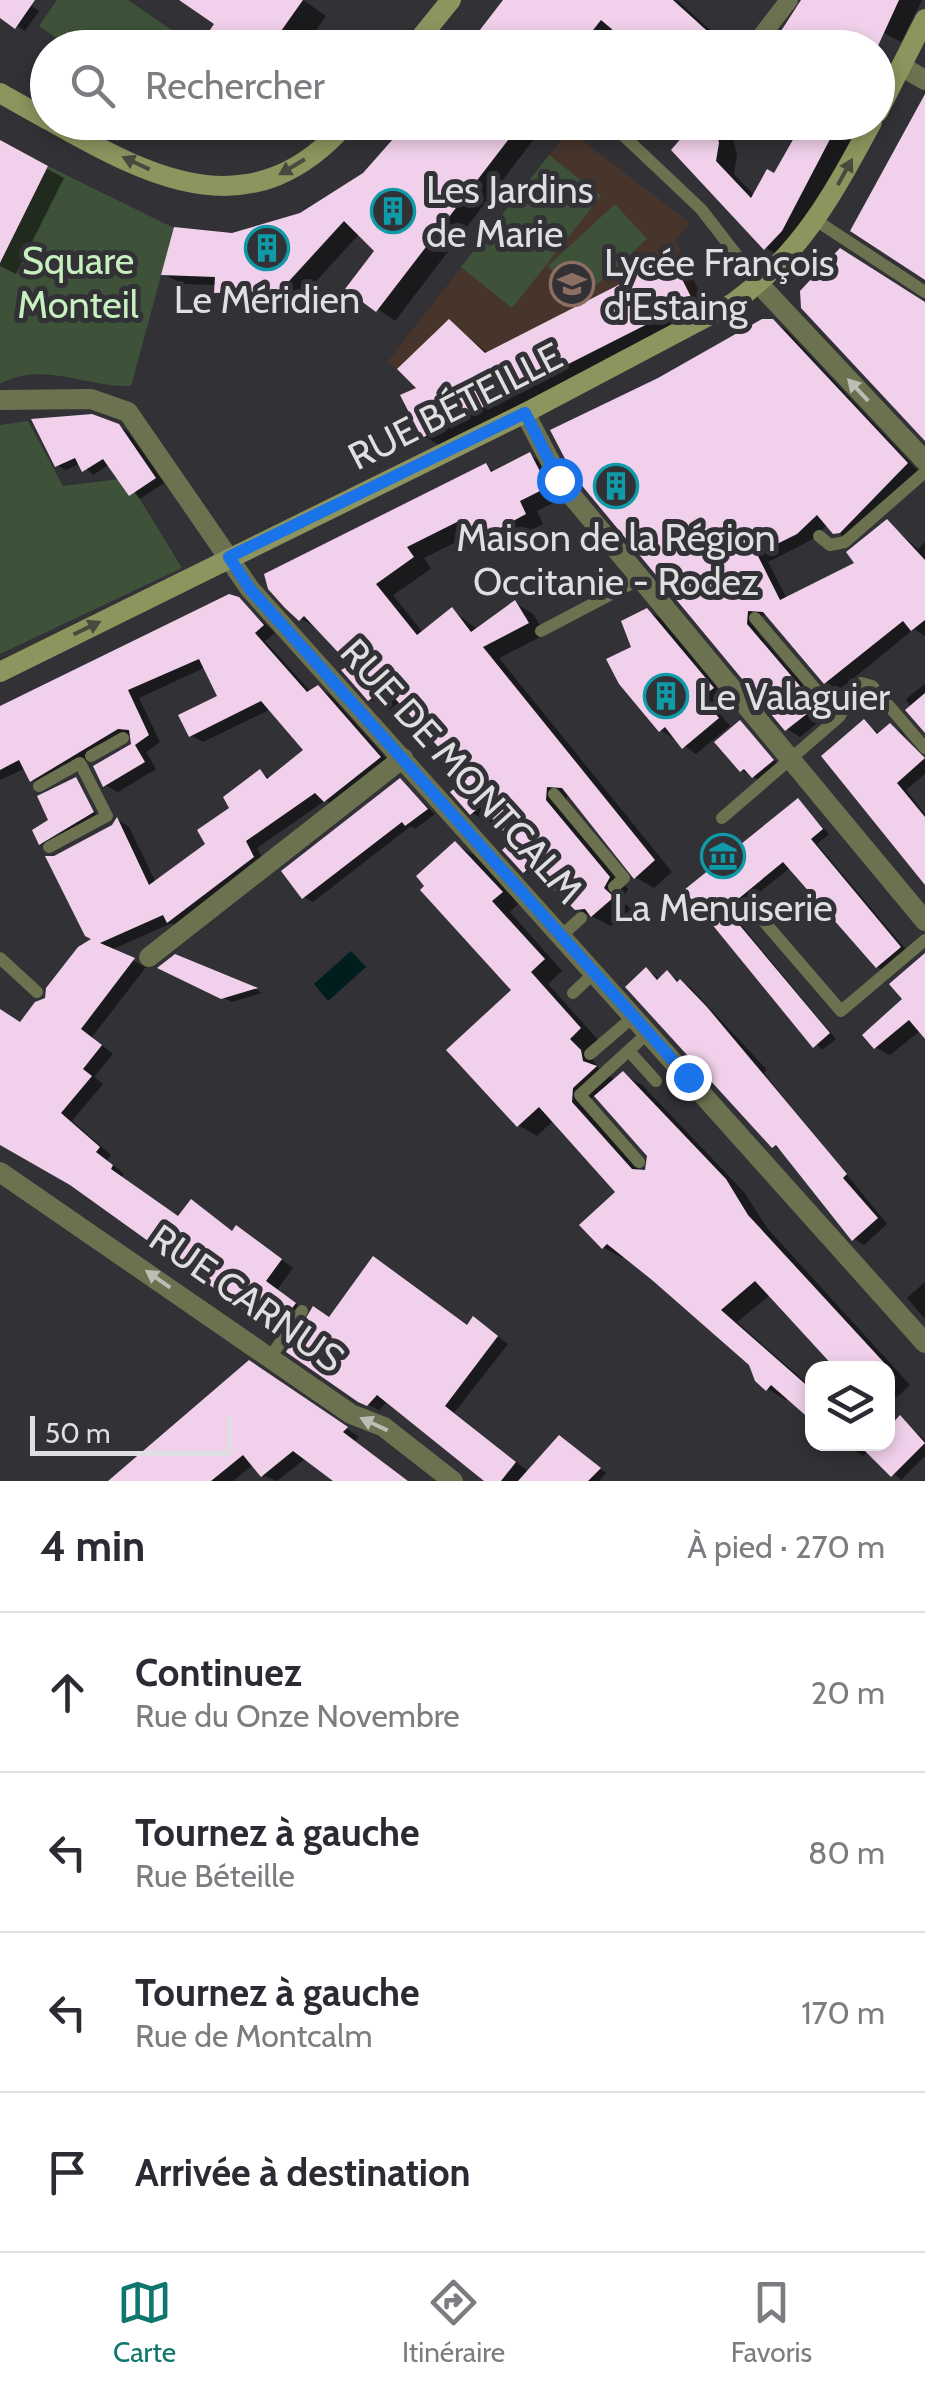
<!DOCTYPE html>
<html lang="fr">
<meta charset="utf-8">
<style>
:root{--surface:#fff;--page:#f7f7f7;--text:#2b2b33;--muted:#7c7c81;--line:#e1e1e2;--accent:#0f766e}
body{margin:0;font-family:Cabin,sans-serif;background:var(--page);color:var(--text)}
.controls{position:absolute;right:30px;bottom:30px;display:grid;overflow:hidden;border-radius:20px;box-shadow:0 5px 15px #0003}
.controls button{width:90px;height:90px;display:grid;place-items:center;padding:0;border:0;border-bottom:2px solid var(--line);background:var(--surface);color:var(--text);font:50px sans-serif}
.scale{position:absolute;left:30px;bottom:25px;width:202px;box-sizing:border-box;padding-left:10px;border:5px solid #dfdfe2;border-top:0;font-size:28px;line-height:35px;white-space:nowrap;color:#dfdfe2;-webkit-text-stroke:8px #313136;paint-order:stroke}
.stop{position:absolute;width:30px;height:30px;margin:-22px;border:8px solid #1a73e8;border-radius:50%;background:#fff}
.stop.end{background:#1a73e8;border-color:#fff;box-shadow:0 2px 10px #0008}
.list{margin:0;padding:0;list-style:none}
h2{display:flex;justify-content:space-between;align-items:center;height:130px;margin:0;padding:0 40px;font-size:42px}
h2 small{font-size:32px;font-weight:400;color:var(--muted)}
.list li{display:grid;grid-template-columns:65px 1fr auto;gap:30px;align-items:center;box-sizing:border-box;height:160px;padding:0 40px;border-top:2px solid var(--line)}
.list b{display:block;font-size:38px;white-space:nowrap}
.list p{margin:0;font-size:32px;white-space:nowrap;color:var(--muted)}
.list em{font-size:32px;font-style:normal;color:var(--muted)}
.icon{flex:none;width:55px;height:55px;fill:none;stroke:currentColor;stroke-width:2;stroke-linecap:round;stroke-linejoin:round}
.map{position:relative;flex:none;width:925px;height:1481px;overflow:hidden}
.search{position:absolute;background:var(--surface);box-shadow:0 5px 15px #0003;left:30px;right:30px;top:30px;height:110px;display:flex;align-items:center;gap:25px;box-sizing:border-box;padding:0 35px;border-radius:55px;color:var(--muted);font-size:38px}
.sheet{height:770px;background:var(--surface)}
nav{display:flex;justify-content:space-around;align-items:center;box-sizing:border-box;height:140px;border-top:2px solid var(--line);background:var(--surface);font-size:28px;color:var(--muted)}
nav a{display:grid;justify-items:center;gap:5px}
nav .on{color:var(--accent)}
.map>svg:first-child{display:block}
</style>
<div class="map">
<svg width="925" height="1481" viewBox="0 0 925 1481">
<rect width="100%" height="100%" fill="#313136"/>
<path fill="#47352c" d="M569,130l121,93 -14,17 22,52 -5,9 -271,137 -22,-43 15,-8 -27,-26z"/>
<path fill="#3d5239" d="M57,0h71l68,47h-127l-30,-21z
M549,155l52,41 -89,112 -51,-41z
M48,166l126,62 -43,158c-43,2 -90,-26 -131,-2v-120z
M615,204l32,35 -68,62 -31,-35z
M28,421l35,65 64,-8 55,90 -182,86v-229z"/>
<path fill="#001e1e" d="M351,951l15,16 -38,34 -14,-17z"/>
<path fill="#0007" fill-rule="evenodd" d="M0,0h23l16,11 -14,20 -25,-16z
M184,0h119l23,16 -23,32h-85l-1,-24z
M506,0h171l53,48h-92l-20,-17 -13,17h-136z
M804,0h118l-21,42 -40,-21z
M410,122h137l-152,199 -46,-32 29,-39 -18,-17 -61,67 -64,2 -18,-10v-7l-35,-1 -18,-10 52,-37 62,-13 56,-26 48,-41z
M699,122h47l-4,8 -13,-7 8,31 -3,20 21,22 20,-20 31,-54h55l-62,119 -15,17 -18,-10 -91,-98z
M0,143l64,35 -48,96 -16,-8z
M667,252l17,10 25,49 -268,135 -17,-10 25,-114 40,32 146,-75z
M773,322l13,8 133,142 -71,68 -20,-16 -17,16 -43,22 19,37 71,-35 29,-42 31,27 7,-7v94l-11,-7 -75,61 -13,-8 -56,-66 -8,-1 -3,19 69,80 -28,23 -13,-8 -211,-254z
M118,426l10,6 36,51 -24,16 -30,-35 -17,11 -12,-12 -15,7 -9,-5z
M530,455l18,11 17,31 -28,14 6,13 -46,26 -23,-17 -50,25 7,11 -38,26 30,38 29,-23 26,20 37,-27 18,11 13,20 -47,24 173,214 -18,16 -19,-11 -68,-82 -3,18 64,76 -6,12 9,8 -20,17 -35,-18 -29,-29 -4,3 -18,-11 -9,-30 -20,-22 -5,4 -19,-10 -2,-34 -65,-71 -7,-5 -9,7 -19,-11 -16,-34 -33,-35 -20,-11 185,-153 10,6z
M238,599l37,34 -10,8 46,51 7,-4 12,7 62,70 -54,43 -12,-8 -69,48 9,17 -85,64 -9,-6 -61,27 35,17 -54,70 21,17 -19,23 9,7 -31,37 39,34 -4,5 17,14 -2,3 57,42 71,17 43,32 -16,22 30,22 -18,25 -252,-177 -37,-15v-134l21,13 74,-84 -41,-82 60,-31 4,-7 11,7 27,56 52,-38 52,-73 11,7 36,-29 -36,-41 -68,33 -13,-7 31,-37 -15,-31 -67,31 21,44 -14,10 10,17 -38,23 -13,-7 29,-40 -3,-10 -87,52 -12,-7 -6,-12 -26,12v-72z
M647,611l13,7 64,78 -12,8 18,22 -34,28 -35,-24 -27,-82z
M925,684v45l-19,-30z
M864,722l16,12 10,-8 11,6 24,28v14l-19,16 19,24v63z
M741,723l38,42 -18,16 -20,-11z
M76,780l20,34 -51,31 -4,-2 11,-23z
M400,781l35,33 -20,15 -4,-3 -98,76 -9,-5z
M798,801l31,33 -12,10 91,108 -23,19 -8,-4 -86,-100 -59,47 104,125 -14,11 -135,-160z
M455,844l19,11 45,48 -9,9 52,59 -14,13 50,56 -11,11 14,21 15,8 7,-6 19,11 102,107 23,36 143,157 -22,20v-37h-51l-66,-74 -34,28 75,66v30l-23,-21 -3,3 -18,-11 -17,-26 -126,-108 -3,3 -19,-11 15,-55 -64,-72 -17,16 -19,-11 -3,-135zM596,1094l54,61 -3,18 -6,-1 -50,-58v-15z
M175,957l82,33 5,3 -30,9 -63,-30z
M925,966v69l-4,-5 -31,25 -15,-8z
M647,970l14,10 7,-6 22,13 77,83 -3,3 123,151 -23,21 -10,-6 -69,-86 -11,-7z
M925,1282v37l-18,-21z
M474,1319l34,25 -54,69 75,59 37,-30 40,31 -7,8h-110l-101,-80 -9,9 -20,-10 -29,-80 138,7z
M263,1371l96,66 -4,4 53,40h-71l-31,-23 -29,23 -15,-6 -8,-11 -21,17h-121z
M900,1418l25,22v16l-24,24 -32,-29 -6,5 -21,-12h46v-13z"/>
<path fill="#f0d0ea" d="M0,0h35l-20,29 -15,-11z
M179,0h124l-34,48h-55l-11,-8 11,-16z
M503,0h170l53,48h-92l-33,-28 -22,28h-113z
M801,0h98l-22,48h-107z
M925,94v186l-75,-49z
M408,122h114l-146,190 -31,-23 29,-38 -30,-30 -64,70 -66,2 1,-16 -54,-2 13,-48 58,6 68,-20 63,-40z
M695,122h19l5,21 -3,18 35,37 16,-29 7,4 29,-51h36l-57,109 -18,19 -93,-100z
M0,140l48,26 -48,97z
M840,248l85,54v139l-124,-133 -1,-17z
M667,249l26,52 -271,137 -22,-43 16,-7 -19,-19 52,-50 36,34 147,-75 -4,-10z
M762,319h11l135,144 -68,70 -7,1 -16,-19 -20,19 -40,20 23,46 74,-37 -8,-11 41,-33 38,41v60l-14,11 -8,-10 -79,63 -61,-72 -15,-1 -1,13 70,82 -32,25 -211,-255 -24,-46 108,-52z
M92,414l27,10 37,54 -27,18 -26,-37 -21,13 -7,-14 -20,9 -24,-48z
M530,452l18,35 -28,14 6,13 -50,27 -13,-22 -56,28 7,10 -38,27 41,51 35,-28 19,25 44,-32 14,23 -46,24 172,213 -21,19 -72,-91 -15,-1 -1,13 64,77 -6,11 10,9 -23,20 -6,-8 -10,1 -44,-43 -8,6 -21,-23 10,-9 -31,-35 -11,9 -20,-23 17,-13 -76,-85 -6,5 -6,-6 -11,8 -27,-31 9,-5 -46,-49 -5,5 -14,-13 -17,-19 -4,-15 222,-111 5,9z
M229,594l10,3 25,28 -9,8 52,59 11,-7 63,72 -57,45 -9,-9 -69,48 8,16 -87,66 -4,-8 -63,28 35,15 -54,71 21,16 -19,24 9,7 -31,37 39,34 -4,5 17,13 -2,4 67,47 13,-17 41,32 4,-6 46,34 -16,22 30,22 -21,29 -205,-147 -70,-40v-136l20,13 15,-20 10,-4 1,-10 32,-41 13,-8 -6,-3 -40,-80h9l58,-31 5,-8 32,68 56,-41 -8,-14 32,-22 -6,-11 37,-28 7,10 36,-29 -42,-49 -72,36 -11,-22 39,-19 -18,-37 -71,31 21,45 -14,10 10,17 -42,25 -10,-21 38,-22 -2,-14 -11,-1 -88,53 -11,-22 -19,10v-64z
M647,608l67,80 -13,9 18,21 -37,31 -17,-22 -6,5 -40,-48 -13,-25 25,-12 -10,-26z
M925,693v40l-20,-23z
M864,719l13,15 13,-11 35,35 -28,25 28,34v68l-104,-129z
M740,720l34,40 -22,18 -8,-9 -4,3 -26,-30z
M76,777l18,35 -55,33 -7,-15 16,-10 -11,-24z
M400,778l28,31 -23,17 -3,-4 -100,77 -21,-28z
M798,798l25,31 -12,10 90,108 -25,21 -93,-106 -57,47 104,124 -17,15 -129,-158z
M455,841l48,51 -11,9 53,58 -14,13 50,56 -11,11 11,11 2,11 14,5 -24,22 -1,14 60,67 13,1 2,-14 -53,-60 29,-25 103,108 22,36 141,153h-54l-80,-87 -34,29 91,80v31l-41,-36 -5,6 -11,-10 -6,-16 -97,-85 -45,-36 -5,5 -23,-24 36,-33 -76,-85 -22,20 -71,-77 65,-60 -91,-100 4,-4 -8,-10z
M925,953v86l-16,-19 -35,29 -12,-14 40,-36 -13,-15z
M175,954l83,34 -37,11 -64,-31z
M646,967l11,13 10,-10 10,12 3,-3 27,28 140,167 -4,4 35,40 -26,23 -76,-96 -4,3 -147,-161z
M373,1256l94,69 6,-9 25,20 -53,70 71,56 -15,19h-17l-107,-86 -10,11 -9,-4 -72,-50 27,-46 16,11z
M249,1360l99,67 -5,5 65,49h-75l-40,-30 -32,26 -18,-22 -32,26h-103z
M900,1415l25,28 -34,34 -33,-33h30v-16z
M559,1435l42,33 -13,13h-70z"/>
<g fill="none" stroke-linecap="round" stroke-linejoin="round">
<path stroke="#6c7150" stroke-width="12" d="M609,122l92,87 59,76
M817,221l108,71
M819,536l11,9 15,-3 80,-70
M755,618l84,99
M541,631l99,-52
M91,756l32,-18
M39,786l41,-23 27,53 -58,31
M554,794l70,84 -10,9
M722,818l117,-101 22,-34 11,3 53,62
M748,903l93,108 84,-71
M561,936l20,-18
M0,958l37,34
M573,993l21,-20
M629,1051l27,30
M590,1054l43,-37
M639,1162l-59,-67 68,-62
M271,1356l31,-45"/>
<path stroke="#6c7150" stroke-width="18" d="M752,48l37,-48"/>
<path stroke="#6c7150" stroke-width="20" d="M901,66l24,14
M760,285l165,176
M0,400l91,-1 37,13 122,177 675,754
M525,413l37,71 363,437
M149,957l254,-199
M0,1172l351,242 33,13 69,54"/>
<path stroke="#8d945e" stroke-width="20" d="M412,48l39,-48
M0,93l48,27
M878,112l47,-93
M52,122c104,59 202,108 296,0
M0,672l525,-259 208,-110c69,-50 99,-107 139,-181"/>
</g>
<defs><path id="oneway-solid" d="M-6-.8H1V-3.2L6.5 0L1 3.2V.8H-6Z" transform="scale(2.5)"/></defs>
<g fill="#484a40">
<use href="#oneway-solid" transform="translate(136 163) rotate(-155)"/>
<use href="#oneway-solid" transform="translate(292 167) rotate(149)"/>
<use href="#oneway-solid" transform="translate(845 172) rotate(-61)"/>
<use href="#oneway-solid" transform="translate(87 628) rotate(-26)"/>
</g>
<g fill="#bcbeb6">
<use href="#oneway-solid" transform="translate(858 390) rotate(-133)"/>
<use href="#oneway-solid" transform="translate(158 1279) rotate(-145)"/>
<use href="#oneway-solid" transform="translate(374 1424) rotate(-155)"/>
</g>
<g fill="none" stroke-linecap="round" stroke-linejoin="round">
<path stroke="#1a73e8" stroke-width="12" d="M559,480l-34,-67 -296,144 21,32 438,488"/>
</g>
<defs>
<symbol id="building-ring" viewBox="-11 -11 22 22"><circle r="9.5" fill="#313136" stroke="#0f9aa8" stroke-width="1.5"/><path d="M-4-6H4V6H1V3H-1V6H-4ZM-2.5-4.3h1.7v1.8h-1.7ZM.8-4.3h1.7v1.8H.8ZM-2.5-1h1.7V.8h-1.7ZM.8-1h1.7V.8H.8Z" fill="#0f9aa8"/></symbol>
<symbol id="school-ring" viewBox="-11 -11 22 22"><circle r="9.5" fill="#313136" stroke="#8d6e63" stroke-width="1.5"/><path d="M0-5L7-2L0 1L-7-2ZM-4 1L0 2.5L4 1V4Q0 6-4 4Z" fill="#8d6e63"/></symbol>
<symbol id="museum-ring" viewBox="-11 -11 22 22"><circle r="9.5" fill="#313136" stroke="#0f9aa8" stroke-width="1.5"/><path d="M0-6L6-3V-2H-6V-3ZM-5-1h2V3h-2ZM-1-1h2V3h-2ZM3-1h2V3H3ZM-6 4H6V6H-6Z" fill="#0f9aa8"/></symbol>
</defs>
<g fill-rule="evenodd">
<use href="#building-ring" x="368" y="186" width="50" height="50"/>
<use href="#building-ring" x="242" y="223" width="50" height="50"/>
<use href="#school-ring" x="547" y="259" width="50" height="50"/>
<use href="#building-ring" x="591" y="461" width="50" height="50"/>
<use href="#building-ring" x="641" y="671" width="50" height="50"/>
<use href="#museum-ring" x="698" y="831" width="50" height="50"/>
</g>
<g text-anchor="middle" dominant-baseline="central" stroke-width="10" stroke-linejoin="round" paint-order="stroke">
<g font-size="38" fill="#dfdfe2" stroke="#313136" text-anchor="start">
<text x="426" y="189">Les Jardins<tspan x="426" dy="44">de Marie</tspan></text>
<text x="604" y="262">Lycée François<tspan x="604" dy="44">d'Estaing</tspan></text>
<text x="267" y="299" text-anchor="middle">Le Méridien</text>
<text x="616" y="537" text-anchor="middle">Maison de la Région<tspan x="616" dy="44">Occitanie - Rodez</tspan></text>
<text x="698" y="696">Le Valaguier</text>
<text x="723" y="907" text-anchor="middle">La Menuiserie</text>
</g>
<g font-size="38" fill="#c7f0be" stroke="#313136">
<text x="78" y="260">Square<tspan x="78" dy="44">Monteil</tspan></text>
</g>
<g font-size="38" fill="#dfdfe2" stroke="#313136">
<text transform="translate(455 406) rotate(-27)">RUE BÉTEILLE</text>
<text transform="translate(462 771) rotate(48)">RUE DE MONTCALM</text>
<text transform="translate(247 1298) rotate(35)">RUE CARNUS</text>
</g>
</g>
</svg>
<div class="controls">
<button><svg class="icon" aria-label="layers" viewBox="0 0 24 24"><path d="M12 4l9 5-9 5-9-5zM3 14l9 5 9-5"/></svg></button>
</div>
<div class="scale">50 m</div>
<div class="stop" style="left:559px;top:480px"></div>
<div class="stop end" style="left:688px;top:1077px"></div>
<div class="search"><svg class="icon" aria-label="search" viewBox="0 0 24 24"><circle cx="10" cy="10" r="6"/><path d="M15 15l6 6"/></svg>Rechercher</div>
</div>
<section class="sheet">
<h2>4 min<small>À pied · 270 m</small></h2>
<ul class="list">
<li><svg class="icon" aria-label="ahead" viewBox="0 0 24 24"><path d="M12 20V5M6 11l6-6 6 6"/></svg><div><b>Continuez</b><p>Rue du Onze Novembre</p></div><em>20 m</em></li>
<li><svg class="icon" aria-label="left" viewBox="0 0 24 24"><path d="M17 20v-9H6M10 6l-5 5 5 5"/></svg><div><b>Tournez à gauche</b><p>Rue Béteille</p></div><em>80 m</em></li>
<li><svg class="icon" aria-label="left" viewBox="0 0 24 24"><path d="M17 20v-9H6M10 6l-5 5 5 5"/></svg><div><b>Tournez à gauche</b><p>Rue de Montcalm</p></div><em>170 m</em></li>
<li><svg class="icon" aria-label="arrive" viewBox="0 0 24 24"><path d="M6 21V4h12l-3 4 3 4H6"/></svg><div><b>Arrivée à destination</b></div></li>
</ul>
</section>
<nav>
<a class="on"><svg class="icon" aria-label="map" viewBox="0 0 24 24"><path d="M3 6l6-2 6 2 6-2v14l-6 2-6-2-6 2zM9 4v14M15 6v14"/></svg>Carte</a>
<a><svg class="icon" aria-label="directions" viewBox="0 0 24 24"><path d="M12 3l9 9-9 9-9-9zM9 14v-3h6M13 9l2 2-2 2"/></svg>Itinéraire</a>
<a><svg class="icon" aria-label="saved" viewBox="0 0 24 24"><path d="M7 4h10v16l-5-4-5 4z"/></svg>Favoris</a>
</nav>
